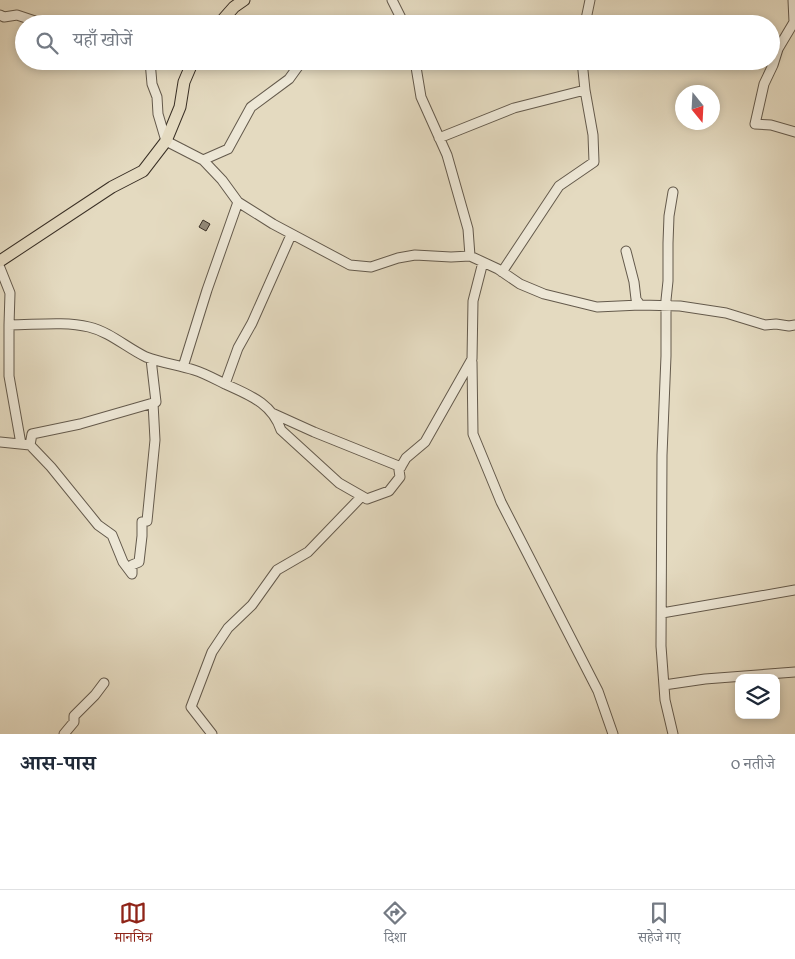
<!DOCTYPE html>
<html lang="hi">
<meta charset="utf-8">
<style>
:root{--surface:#fff;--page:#f6f6f7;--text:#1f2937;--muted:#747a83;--line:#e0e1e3;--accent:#8f2418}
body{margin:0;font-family:Vollkorn,"Noto Serif Devanagari",serif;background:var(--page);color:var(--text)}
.controls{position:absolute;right:15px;bottom:15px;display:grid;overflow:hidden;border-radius:10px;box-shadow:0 2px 8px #0003}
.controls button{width:45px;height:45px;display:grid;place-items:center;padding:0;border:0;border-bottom:1px solid var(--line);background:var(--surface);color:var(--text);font:25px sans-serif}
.compass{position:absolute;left:675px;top:85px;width:45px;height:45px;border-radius:50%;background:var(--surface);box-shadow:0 2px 8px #0003;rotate:162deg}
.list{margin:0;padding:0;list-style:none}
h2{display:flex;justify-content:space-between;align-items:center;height:65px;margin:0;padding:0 20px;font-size:21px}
h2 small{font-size:16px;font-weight:400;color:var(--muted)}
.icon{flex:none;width:28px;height:28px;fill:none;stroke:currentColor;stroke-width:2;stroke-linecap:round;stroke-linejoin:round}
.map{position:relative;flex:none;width:795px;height:734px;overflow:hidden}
.search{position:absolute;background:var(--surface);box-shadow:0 2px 8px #0003;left:15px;right:15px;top:15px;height:55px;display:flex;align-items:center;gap:12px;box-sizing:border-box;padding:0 18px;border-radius:28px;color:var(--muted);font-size:19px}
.sheet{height:155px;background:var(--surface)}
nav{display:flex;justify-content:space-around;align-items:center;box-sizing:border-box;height:70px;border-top:1px solid var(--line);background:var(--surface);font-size:14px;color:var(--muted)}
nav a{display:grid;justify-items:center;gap:2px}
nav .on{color:var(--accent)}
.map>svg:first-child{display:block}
</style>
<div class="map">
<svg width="795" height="734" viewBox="0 0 795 734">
<rect width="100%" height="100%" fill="#e4dac0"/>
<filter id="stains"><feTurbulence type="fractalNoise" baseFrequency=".004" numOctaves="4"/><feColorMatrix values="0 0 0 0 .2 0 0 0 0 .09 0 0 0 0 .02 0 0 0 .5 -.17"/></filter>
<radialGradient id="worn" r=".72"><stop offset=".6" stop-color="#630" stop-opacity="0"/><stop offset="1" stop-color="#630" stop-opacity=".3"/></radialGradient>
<path fill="#928876" stroke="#392f25" d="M203,220l7,4 -4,7 -7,-4z"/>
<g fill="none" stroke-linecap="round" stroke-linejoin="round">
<defs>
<path id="minor" d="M392,0l12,24
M793,0l1,22 -16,27 -5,16 -9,19 -9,40 16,1 24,7
M0,15l4,2 13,-2 27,9
M585,24l5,-24
M150,61l2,23 5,13 1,17 8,27 37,19 19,20 16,22 -31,88 -24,77
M415,61l6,36 26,58 21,74 2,27
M582,61l3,29
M439,138l75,-30 71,-18 8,45 1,27 -35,24 -57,86
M203,160l25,-11 23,-42 38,-28 13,-18
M238,202l35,22 77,41 21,2 27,-9 17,-3 36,2 19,-1 28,13 22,15 24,10 53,13 43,-2 40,1 46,7 39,12 11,-1 13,2 6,-1
M626,251l8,31 2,17 4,6
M0,268l10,25 -1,32c26,0 55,-4 80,2 21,5 38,21 57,30 16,6 32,8 48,13 10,3 21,9 31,14 24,11 47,19 56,46l58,53 28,16 22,-8 11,-14 -1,-7 7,-12 19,-16 47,-83 1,-58 10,-39
M9,325v51l12,68
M151,359l5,43
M472,362l1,72 28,68 97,189 15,43
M225,384l13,-36 14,-25 39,-88
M272,413l42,19 87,35
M0,442l30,3 21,22 47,58 14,10 11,27 9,12v-9l7,-3 3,-26v-14l5,-1 8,-81 -2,-37 -73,21 -48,10 -2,11
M662,613l133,-23
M664,685l41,-6 90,-7
M64,734l10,-12v-6l21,-21 9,-12
M212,734l-21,-27 21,-55 16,-24 24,-23 25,-35 31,-18 54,-56
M673,734l-8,-34 -4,-54 1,-191 4,-99v-56l2,-19v-38l1,-27 4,-24"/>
<path id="major" d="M219,24l15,-17 10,-7
M0,261l112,-74 31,-16 23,-30 14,-34 4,-25 9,-21"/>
</defs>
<use href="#minor" stroke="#645a4c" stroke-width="11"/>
<use href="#major" stroke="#392f25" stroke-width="13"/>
<use href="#minor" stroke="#ede7d6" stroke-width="9"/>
<use href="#major" stroke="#e4dac0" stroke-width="11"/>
</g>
<rect width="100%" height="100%" filter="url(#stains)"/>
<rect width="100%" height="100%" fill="url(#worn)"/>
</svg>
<div class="controls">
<button><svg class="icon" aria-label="layers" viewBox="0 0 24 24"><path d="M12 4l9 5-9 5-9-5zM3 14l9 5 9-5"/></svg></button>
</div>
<svg class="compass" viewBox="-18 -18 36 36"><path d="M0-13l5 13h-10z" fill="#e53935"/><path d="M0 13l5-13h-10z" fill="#747a83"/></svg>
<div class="search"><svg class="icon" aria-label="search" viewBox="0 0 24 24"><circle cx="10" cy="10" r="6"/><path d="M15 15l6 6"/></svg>यहाँ खोजें</div>
</div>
<section class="sheet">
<h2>आस-पास<small>0 नतीजे</small></h2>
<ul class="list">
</ul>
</section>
<nav>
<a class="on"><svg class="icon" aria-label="map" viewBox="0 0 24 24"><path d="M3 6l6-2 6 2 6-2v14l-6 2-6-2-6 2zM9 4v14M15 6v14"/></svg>मानचित्र</a>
<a><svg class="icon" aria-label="directions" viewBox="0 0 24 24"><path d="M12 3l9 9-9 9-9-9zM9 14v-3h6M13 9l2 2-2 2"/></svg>दिशा</a>
<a><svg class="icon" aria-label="saved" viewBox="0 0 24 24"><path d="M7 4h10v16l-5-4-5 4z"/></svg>सहेजे गए</a>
</nav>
